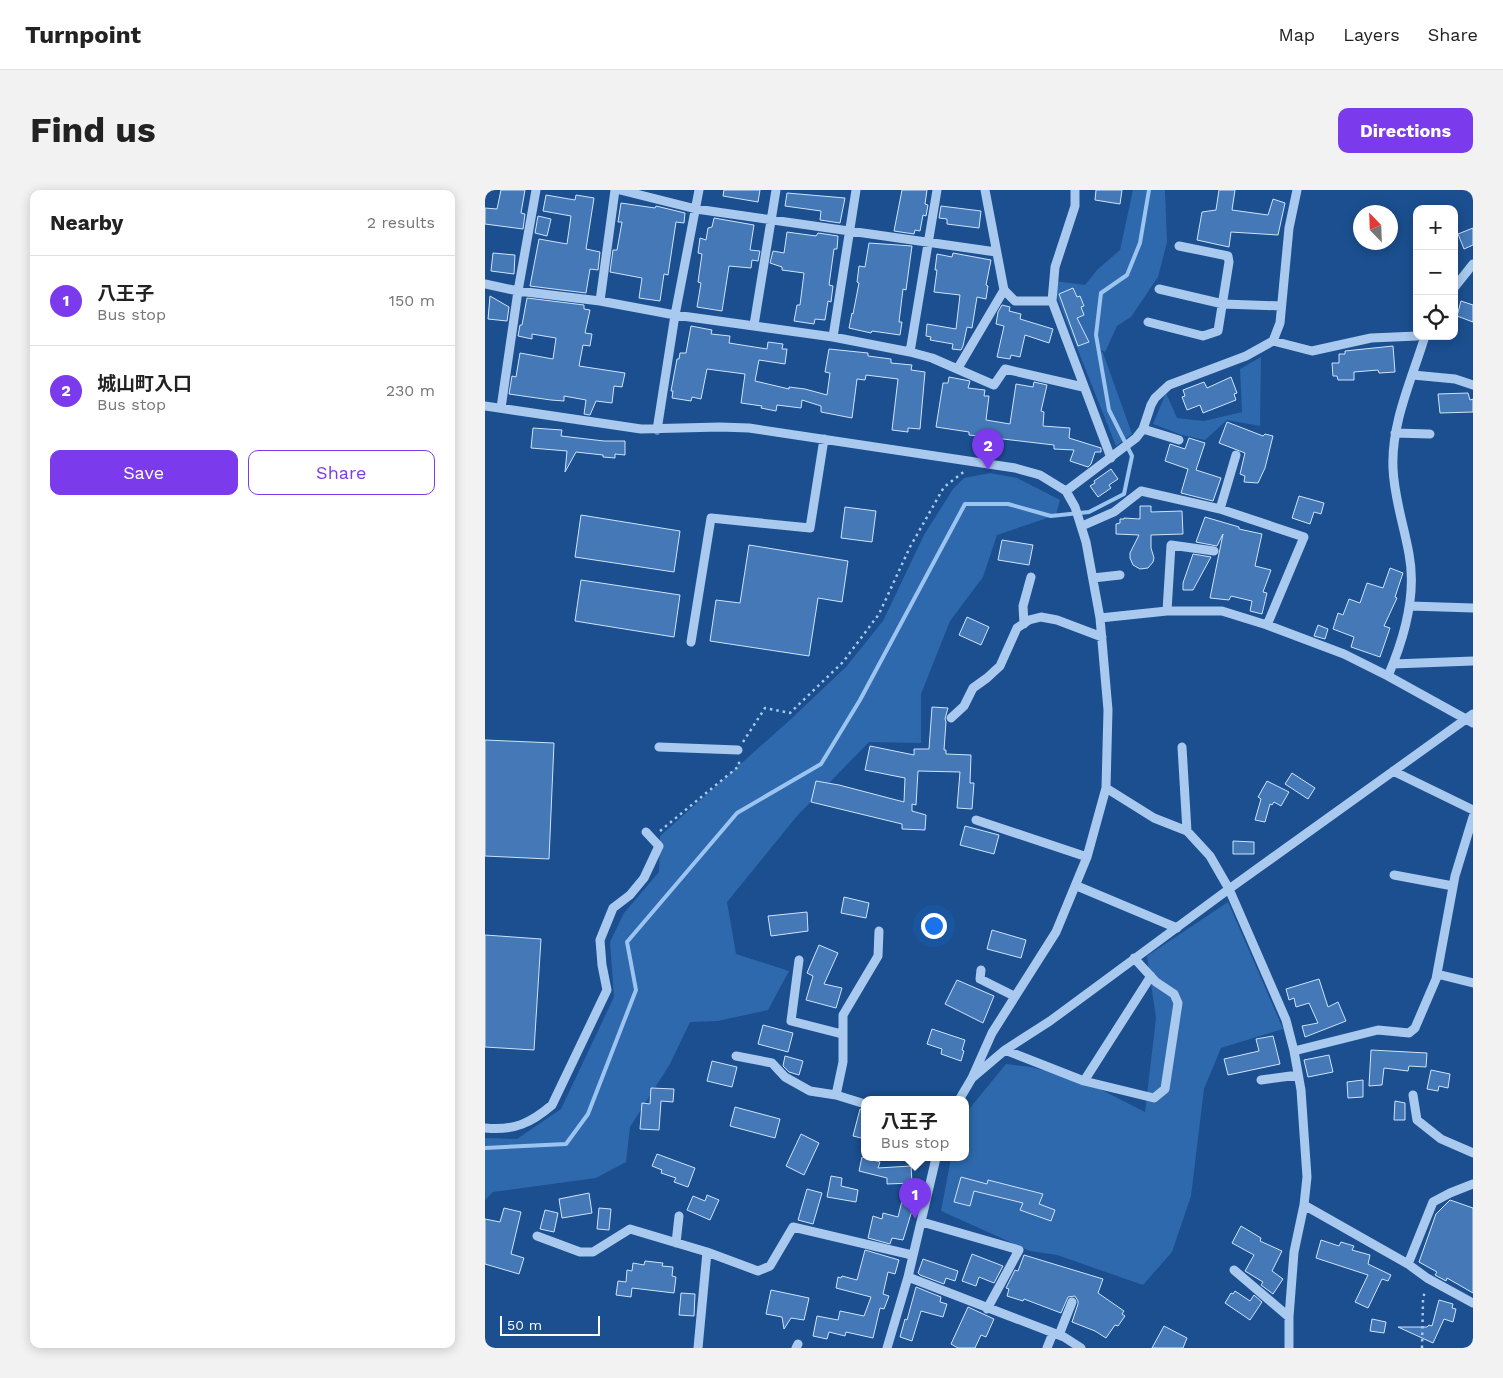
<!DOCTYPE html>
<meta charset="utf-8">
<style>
:root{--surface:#fff;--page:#f2f2f2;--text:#222;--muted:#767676;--line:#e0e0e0;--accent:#7c3aed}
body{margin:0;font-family:"Work Sans","Noto Sans JP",sans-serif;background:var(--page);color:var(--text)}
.controls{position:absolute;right:15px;top:15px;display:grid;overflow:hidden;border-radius:10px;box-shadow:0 2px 12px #0003}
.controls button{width:45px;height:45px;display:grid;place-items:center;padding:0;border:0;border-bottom:1px solid var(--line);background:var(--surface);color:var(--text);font:25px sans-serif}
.compass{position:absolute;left:868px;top:15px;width:45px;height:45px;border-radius:50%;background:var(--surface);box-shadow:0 2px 12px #0003;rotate:337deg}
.scale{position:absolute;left:15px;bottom:12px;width:100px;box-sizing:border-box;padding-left:5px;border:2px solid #fff;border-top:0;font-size:14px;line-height:18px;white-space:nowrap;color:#fff;-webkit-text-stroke:4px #1b4f8f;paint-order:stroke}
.you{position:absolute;left:448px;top:735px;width:18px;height:18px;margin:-12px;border:4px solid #fff;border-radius:50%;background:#1a73e8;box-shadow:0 0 0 8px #1a73e833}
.badge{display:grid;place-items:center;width:32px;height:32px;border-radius:50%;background:var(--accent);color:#fff;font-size:16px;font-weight:700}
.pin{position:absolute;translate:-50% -41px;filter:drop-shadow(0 1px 2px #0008)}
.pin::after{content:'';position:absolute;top:26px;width:18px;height:15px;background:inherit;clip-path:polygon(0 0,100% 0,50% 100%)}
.popup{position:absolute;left:376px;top:906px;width:108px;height:65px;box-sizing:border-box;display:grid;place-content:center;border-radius:10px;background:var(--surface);filter:drop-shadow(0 1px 4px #0005);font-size:16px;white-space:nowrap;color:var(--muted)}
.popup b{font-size:19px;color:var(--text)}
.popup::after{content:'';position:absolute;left:50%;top:100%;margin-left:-10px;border:10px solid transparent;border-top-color:var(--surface)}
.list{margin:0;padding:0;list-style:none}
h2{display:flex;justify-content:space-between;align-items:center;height:65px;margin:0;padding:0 20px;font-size:21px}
h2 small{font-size:16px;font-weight:400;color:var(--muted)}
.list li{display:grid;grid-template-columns:32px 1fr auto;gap:15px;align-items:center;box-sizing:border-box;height:90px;padding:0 20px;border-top:1px solid var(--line)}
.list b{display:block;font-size:19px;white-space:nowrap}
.list p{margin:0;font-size:16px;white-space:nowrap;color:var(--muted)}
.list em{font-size:16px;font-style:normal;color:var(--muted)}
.actions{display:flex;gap:10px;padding:15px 20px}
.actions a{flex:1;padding:11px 0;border:1px solid var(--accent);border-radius:10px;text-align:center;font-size:18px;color:var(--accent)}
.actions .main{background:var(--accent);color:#fff}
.icon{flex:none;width:28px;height:28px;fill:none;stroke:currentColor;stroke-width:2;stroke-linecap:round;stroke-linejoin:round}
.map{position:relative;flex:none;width:988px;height:1158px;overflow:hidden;border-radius:10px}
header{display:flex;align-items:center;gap:30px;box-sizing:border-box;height:70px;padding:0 25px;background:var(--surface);border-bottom:1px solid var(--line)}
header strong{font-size:24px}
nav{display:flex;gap:28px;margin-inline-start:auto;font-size:18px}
.intro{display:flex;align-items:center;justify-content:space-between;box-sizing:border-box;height:120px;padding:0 30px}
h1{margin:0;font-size:35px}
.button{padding:12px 22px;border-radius:10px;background:var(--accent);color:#fff;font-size:18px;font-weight:700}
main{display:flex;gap:30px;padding:0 30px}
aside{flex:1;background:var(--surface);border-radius:10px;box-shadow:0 2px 12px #0003}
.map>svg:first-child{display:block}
</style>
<header>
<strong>Turnpoint</strong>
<nav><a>Map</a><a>Layers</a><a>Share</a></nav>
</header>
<div class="intro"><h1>Find us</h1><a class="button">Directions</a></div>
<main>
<aside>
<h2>Nearby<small>2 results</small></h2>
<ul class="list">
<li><span class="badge">1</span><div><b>八王子</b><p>Bus stop</p></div><em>150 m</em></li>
<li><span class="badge">2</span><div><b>城山町入口</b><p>Bus stop</p></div><em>230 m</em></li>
</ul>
<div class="actions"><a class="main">Save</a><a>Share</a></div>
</aside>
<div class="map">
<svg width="988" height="1158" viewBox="0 0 988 1158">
<rect width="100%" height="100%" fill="#1b4f8f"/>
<path fill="#2e69ad" d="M648,0h32l2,52 -9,35 -27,40 -14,9 -12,26 -10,-5 8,6 29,81 -16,12 -58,-146 -3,-19 30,4 12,-15 23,-20z
M776,167l-1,69 -33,-6 -22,20 -23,-5 -29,-11 13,-31 11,25 27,3 38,-9 -2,-43z
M505,283l27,5 43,22 -4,15 -59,20 -14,42 -33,44 -29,73v49l-52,-1 -72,74 -70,86 9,52 53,17 -21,39 -50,11 -28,1 -20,42 -40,63 -4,35 -30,16 -103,14 -8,8v-62l32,1 44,-30 53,-112 -4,-55 14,-29 35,-41 1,-36 131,-117 55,-52 37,-46 41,-86 29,-46 11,-11z
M743,712l55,127 -62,19 -17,41 -13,107 -19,56 -29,33 -86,-30 -27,-4 -89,-40 10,-53h14v-44l41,-50 25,3 53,14 61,31 11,-94 -9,-62z"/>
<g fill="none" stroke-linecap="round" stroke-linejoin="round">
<path stroke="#9cc4f0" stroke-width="4" d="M0,958l81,-4 22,-30 48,-124 -9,-48 110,-129 84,-49 39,-64 105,-196h43l43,12 38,-4 35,-18 8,-38 -23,-46 -13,-75 5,-42 26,-18 13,-32 9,-53"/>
</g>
<path fill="#4478b7" stroke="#cfe3fa" d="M16,0h24l-4,23 4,1 -2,15 -38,-5v-16l12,1z
M239,0h36l-2,12 -35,-6z
M417,0h25l-2,14 3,1 -2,11 -3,-1 -3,16 -5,-1 -1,4 -20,-3z
M611,0h26l-2,14 -25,-4z
M734,0h16l-3,20 36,5 5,-16 12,4 -7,32 -47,-3 -2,15 -32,-7 5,-28 14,-2z
M302,3l58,5 -5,25 -20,-3 1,-9 -36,-5z
M61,5l29,5 1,-5 18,3 -8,51 14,3 -2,18 -8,-1 -4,24 -56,-7 9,-47 28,5 4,-28 -28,-5z
M136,13l34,5 1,-2 29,7 -1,10 -8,-1 -8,53 -4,-1 -4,27 -21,-3 3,-20 -32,-6 3,-22h4l5,-28h-4z
M456,16l40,5 -2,17 -32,-4v-5l-8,-1z
M53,26l13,3 -4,17 -12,-3z
M229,28l40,7 -4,25 10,1 -2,10 -6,-1 -1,8 -22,-2 -7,45 -25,-4 4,-24 -3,-1 4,-28 -4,-1 2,-15 6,2 2,-12 4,-1z
M988,38v17l-9,4 -6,-15z
M302,42l29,4 2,-3 20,3 -1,13h-3l-5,36 4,1 -2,16 -3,-1 -3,19 -10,-1 -1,5 -20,-3 3,-16h3l4,-32 -22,-3v-3l-12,-4 3,-12 11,2z
M384,53l43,3 -6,44 -3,-1 -4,33h3l-2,13 -28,-4 -1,2 -22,-5 3,-15 1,1 6,-31 -2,-1 2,-16 6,1z
M8,63l22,2 -1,19 -23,-3z
M468,63l38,7 -5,25 2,1 -2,13 -9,-2 -5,31 -5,-1 -4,19 -2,4 -9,-1 1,-5 -23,-4 1,-3 -5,-1 1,-12 29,5 4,-34 -26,-3 3,-22h-2l2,-16 15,3z
M588,98l4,9 3,-1 4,10 -3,1 3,8 -7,3 12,24 -11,4 -19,-52z
M5,106l19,11 -2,14 -19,-2z
M42,108l57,7v4l6,1 -5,23 7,1 -2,12 -7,-1 -4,21 46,7 -3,14 -8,-1 -2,17 -16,-2 -6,14 -6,-1 2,-14 -22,-4v5l-13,-1 -42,-6 3,-18 4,1 4,-24 33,6 3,-21 -24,-4v5l-14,-3 2,-11h2z
M976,111l12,4v17l-16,-6z
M517,115l8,2 -1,4 12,3 -1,5 33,10 -4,14 -24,-8 -5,22 -9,-2 -1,4 -13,-2 7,-31 -8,-2 2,-12z
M206,136l21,4 -1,4 19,2 -1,7 38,6 1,-7 15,2 -1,5h5l-2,15 -26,-4 -4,21 34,8v-2l16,2 22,6 3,-22 -5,-1 4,-23 39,4v3l23,3v4l21,2 -1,5 14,2 -5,57 -12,-1v4l-16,-2 6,-51 -32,-4 -1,5 -8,-1 -5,39 -31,-6v-6l-19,-6 -1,8 -24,-3 -1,6 -15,-3 1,-2 -21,-3 4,-29 -38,-5 -6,30 -9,-2 -1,4 -19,-3 1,-7h-2l6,-32h2l1,-6h6z
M908,156l2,26 -16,1 -1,-3 -24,2v8h-16l-1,-4h-4l-1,-13h7v-9h6v-3z
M464,187l21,4 -2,7 17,2 -1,6h5l-3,24 24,4 6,-40 17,3 1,-5 13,3 -6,26 3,1 -1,14 27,2 -1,10 32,10v4h-6l-4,12 -3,3 -18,-6 4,-11 -20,-1v-4l-85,-10v-3l-33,-5 7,-44h5z
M746,187l6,16 -3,1 2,6 -33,13 -3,-8 -13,5 -5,-13 3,-1 -2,-6 21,-8 3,6z
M983,203l2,7 3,-1v13l-33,1 -2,-19z
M742,232l36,14 2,-2 8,2 -8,32 -7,15 -14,-1 1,-6 -5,-2 5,-21 -26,-10z
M48,238l29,2 -1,6 43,5h21v14l-10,-1v4l-12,-1v-2l-27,-3 -11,20 2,-21 -36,-3z
M704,248l16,5 -9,27 25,8 -8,23 -32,-8 7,-24 -23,-8 5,-17 15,5z
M626,279l7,10 -9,6 2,3 -13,9 -8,-11 5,-3 -1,-2z
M814,306l25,7 -3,11 -7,-2 -4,12 -18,-6z
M655,316h11v6l31,-1 1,23 -32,1v13l3,10 -1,4 -5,6 -8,1 -7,-4 -3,-7v-5l9,-18 -23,-1v-10l4,-1v-4h4v-1l16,1z
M360,317l31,4 -4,31 -31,-4z
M96,325l99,16 -6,41 -99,-15z
M720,327l34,10v2l23,5 -7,32 16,4 -8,22 4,1 -5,21 -12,-3 2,-10 -21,-5 -2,4 -19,-2 13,-64 -6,12 -21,-4z
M517,350l31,5 -4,20 -31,-5z
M264,355l99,16 -6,41 -24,-4 -9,58 -99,-15 6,-41 24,3z
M708,364l18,3 -18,33h-10v-7z
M905,378l13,5 -8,24 2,1 -13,28 6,2 -10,29 -29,-10 3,-10 -21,-8 5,-16 5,2 6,-16 11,4 7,-20 16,5z
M96,390l99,15 -6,42 -99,-16z
M482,427l22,10 -8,18 -22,-10z
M833,435l10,4 -3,10 -11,-3z
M447,517l16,1 -3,11 1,3 -2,28h2v4l25,1 -1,28h4l-2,26 -15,-1 3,-36 -42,-1 -2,34 -4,-1v7l14,4 -1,15 -23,-1v-5l-91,-22 5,-21 23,4 65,17 1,-24 -40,-8 5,-24 44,9v-6h15z
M0,550l69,3 -5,116 -64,-3z
M807,583l23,15 -7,11 -23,-15z
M782,591l22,11 -8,14 -7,-4 -2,3 -2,-1 -5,18 -10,-2 6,-21 -3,-2z
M480,636l34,9 -5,19 -34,-9z
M748,651l21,1v12h-21z
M359,707l25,6 -3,15 -25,-5z
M322,722l1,19 -37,5 -3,-20z
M507,740l34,10 -5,18 -34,-9z
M0,745l56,4 -7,111 -49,-3z
M334,755l19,8 -14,31 18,4 -6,20 -30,-8 7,-24 -6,-3z
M834,789l9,28 10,-5 8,19 -41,16 -3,-11 16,-3 -9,-20 -13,4 -2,-9 -5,2 -3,-11z
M472,790l37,16 -11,27 -38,-19z
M278,835l30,8 -5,19 -30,-8z
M447,839l33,11 -3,10 2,1 -3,10 -20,-7 1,-5 -15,-5z
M788,846l7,28 -52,11 -4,-16 35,-8 -3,-12z
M886,860l56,3 -1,14 -17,-1 -1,5 -24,-3 -2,17 -13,1z
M844,865l4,17 -25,5 -4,-17z
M300,866l18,5 -4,14 -10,-3 -6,-6z
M227,871l25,6 -5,20 -25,-6z
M946,880l19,4 -2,14 -9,-2 -1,5 -11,-2z
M878,890v17l-15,1 -1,-16z
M166,898l23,1 -1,13 -12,-1 -2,29 -19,-1 2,-26 8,1z
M910,911l10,2v17h-11z
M250,917l45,12 -5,19 -45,-12z
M375,919l5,1v29l-12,-3z
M316,944l18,9 -15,32 -18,-9z
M172,964l38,14 -7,19 -14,-5 2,-4 -15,-5 1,-3 -10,-4z
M377,967l18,5 -2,6 33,-2 1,17 -25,1v-6l-28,-7z
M346,986l11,2 -1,8 17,4 -2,12 -29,-5z
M476,987l26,7 1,-4 55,14 -4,10 16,6 -4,11 -31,-11 3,-7 -49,-12 -4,15 -16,-4z
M322,999l15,4 -9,31 -15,-4z
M104,1003l3,20 -30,5 -3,-19z
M222,1005l12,5 -9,20 -23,-10 6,-14 12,5z
M965,1010l23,8v85l-26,-15 -1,3 -11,-6 2,-3 -18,-10 17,-48z
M417,1011l12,3 -11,36 -11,-2 -2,6 -22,-6 5,-22 9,3 1,-6 15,4z
M19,1018l17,4 -10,42 13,4 -5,16 -34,-10v-45l15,3z
M114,1018l12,1 -2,21 -12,-1z
M60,1020l13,3 -4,19 -14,-3z
M756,1036l20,12 -1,3 22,10 -10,20 11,8 -10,15 -12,-9 2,-3 -18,-11 9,-16 -22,-12z
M836,1050l18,6 2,-4 13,4 -2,4 18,5 -2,9 23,11 -3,6 -6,-2 -14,29 -13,-6 13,-27 -52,-17z
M380,1060l34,10 -4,14 -7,-2 -5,22 6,2 -5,13 -4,-1 -7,30 -27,-6 -1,4 -16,-4 -2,7 -14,-3 4,-20 21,4 2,-9 24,5 7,-19 -35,-9 2,-11 3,1 1,-2 15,4z
M487,1064l31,12 -9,17 -15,-6 -3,9 -14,-5z
M539,1065l79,24 -5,14 26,18 -2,3 3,2 -7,10 -3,-1 -9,13 -11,-7 -23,-9 6,-18v-3l-3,-5 -7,1 -7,16 -37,-14 -1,2 -16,-5 2,-7 -3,-1 9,-18 3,1z
M438,1069l35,12 -3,10 -9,-3 -2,6 -24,-9 -2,-2z
M160,1071l18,2 -1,3 11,1 -1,9 4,1 -2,16 -42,-5 -1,9 -15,-2 2,-14 8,1 1,-12 5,1 1,-8 11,2z
M431,1097l25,10 -1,5 7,2 -4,13 -22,-6 -9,30 -12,-4 5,-18 2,1z
M286,1100l38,8 -5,22 -13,-2 -7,11 -2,-12 -16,-3z
M750,1101l15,10 4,-6 8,7 -12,18 -25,-17 6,-10 2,1z
M196,1103l14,1 -1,22 -15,-1z
M954,1110l14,4 -1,4 4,1 -3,13 -9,-3 -11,24 -35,-16h29l2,-2 3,1z
M483,1117l26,12 -8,18 -5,-2 -6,13h-17l-7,-4z
M887,1129l14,3 -2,11 -14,-2z
M679,1136l23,12 -4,10h-31z"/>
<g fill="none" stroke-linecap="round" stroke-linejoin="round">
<path stroke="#a9c9ee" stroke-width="2.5" stroke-dasharray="2.5 4" stroke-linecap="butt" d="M258,552l22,-34 25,5 53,-51 36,-48 31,-67 34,-60 21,-16
M175,641l79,-65v-5
M937,1158l1,-48 2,-10"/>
<path stroke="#a9c9ee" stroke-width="9" d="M135,0l76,19 300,43
M500,0l19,100 11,11h37l59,157
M0,94l33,7 82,10 75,14 158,22 77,15 22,6 62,27 11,-16 78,18
M969,98l19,-24
M674,99l64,15 58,2
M115,111l15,-111
M567,111l3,-34 20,-61v-16
M663,132l55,14 15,-5 11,-69 -1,-6 -49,-10
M269,135l22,-135
M348,147l23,-147
M788,151l39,10 59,-13 46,-2
M425,162l27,-162
M473,178l46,-78
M928,185l42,4 18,6
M0,216l156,23 79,-2 29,1 266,40 25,7 26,16 9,16 11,35 14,76 8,92 -2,78 -19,69 -31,75 -64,101 -20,45
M16,218l17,-117 18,-101
M658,239l36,11
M172,240l18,-115 24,-125
M910,243l35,1
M581,301l70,-53 7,-9 8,-24 4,-7 14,-13 77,-29 27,-15 7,-18 9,-95 8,-38
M735,319l16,-54
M597,336l32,-14 27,-21 79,18 84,28 -37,88
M608,388l27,-3
M925,416l63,2
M682,421l4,-66 43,6
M615,428l67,-7h55l45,14 77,29 44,22 85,47
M539,434l-1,-18 8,-29
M206,452l20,-124 99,10 14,-89
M908,474l80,-3
M903,486c16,-37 29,-81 21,-122 -5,-29 -15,-56 -16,-86 -2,-45 19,-89 32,-132
M466,528l13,-12 9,-18 14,-10 13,-12 17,-38 12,-8 12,-3 16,3 45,17
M174,557l79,3
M697,557l5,84
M908,581l80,39
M621,598l48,30 33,13 23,25 19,33 57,131 8,31 7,39 6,87 -3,28 -10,47 -5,65v31
M491,630l111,37
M909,685l59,11
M592,696l100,42
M314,770l-8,61 51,13
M496,780l-1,9 34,17
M952,784l36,9
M520,860l79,31 70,17 11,-9 13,-86 -4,-9 -18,-12 -22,-24
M809,861l84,-21 31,3 6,-5 21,-49 19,-103 18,-59
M251,866l36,7 13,14 25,14 26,4 29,9
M776,890l37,-5
M599,891l67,-105
M351,905l7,-33v-47l35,-59 1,-25
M928,905l4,25 24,19 32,14
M474,910l13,-22 33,-28 45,-29 179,-132 244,-175
M0,938c29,3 46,-5 67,-23l55,-115 -5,-25 -2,-25 13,-32 17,-13 14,-17 15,-32 -13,-14
M819,1015l104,59 19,14 46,25
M437,1032l97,28 -32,59
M52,1046l43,16h13l37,-23 77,23 -9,96
M191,1053l3,-27
M222,1062l51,19 12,-5 23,-39 119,28
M923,1074l25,-62 17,-9 23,-9
M749,1080l55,47
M423,1087l156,60 17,11
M574,1145l13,-33
M311,1158l2,-4
M402,1158l21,-71 28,-119
M562,1158l6,-15"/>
</g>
</svg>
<div class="controls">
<button>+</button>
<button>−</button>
<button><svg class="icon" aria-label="locate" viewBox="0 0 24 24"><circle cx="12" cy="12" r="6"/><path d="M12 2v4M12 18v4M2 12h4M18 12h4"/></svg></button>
</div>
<svg class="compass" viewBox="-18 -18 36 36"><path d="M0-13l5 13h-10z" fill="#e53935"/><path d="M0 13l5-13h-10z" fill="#767676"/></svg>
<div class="scale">50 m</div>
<div class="you"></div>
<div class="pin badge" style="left:430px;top:1029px">1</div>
<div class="popup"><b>八王子</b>Bus stop</div>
<div class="pin badge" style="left:503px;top:280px">2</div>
</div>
</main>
